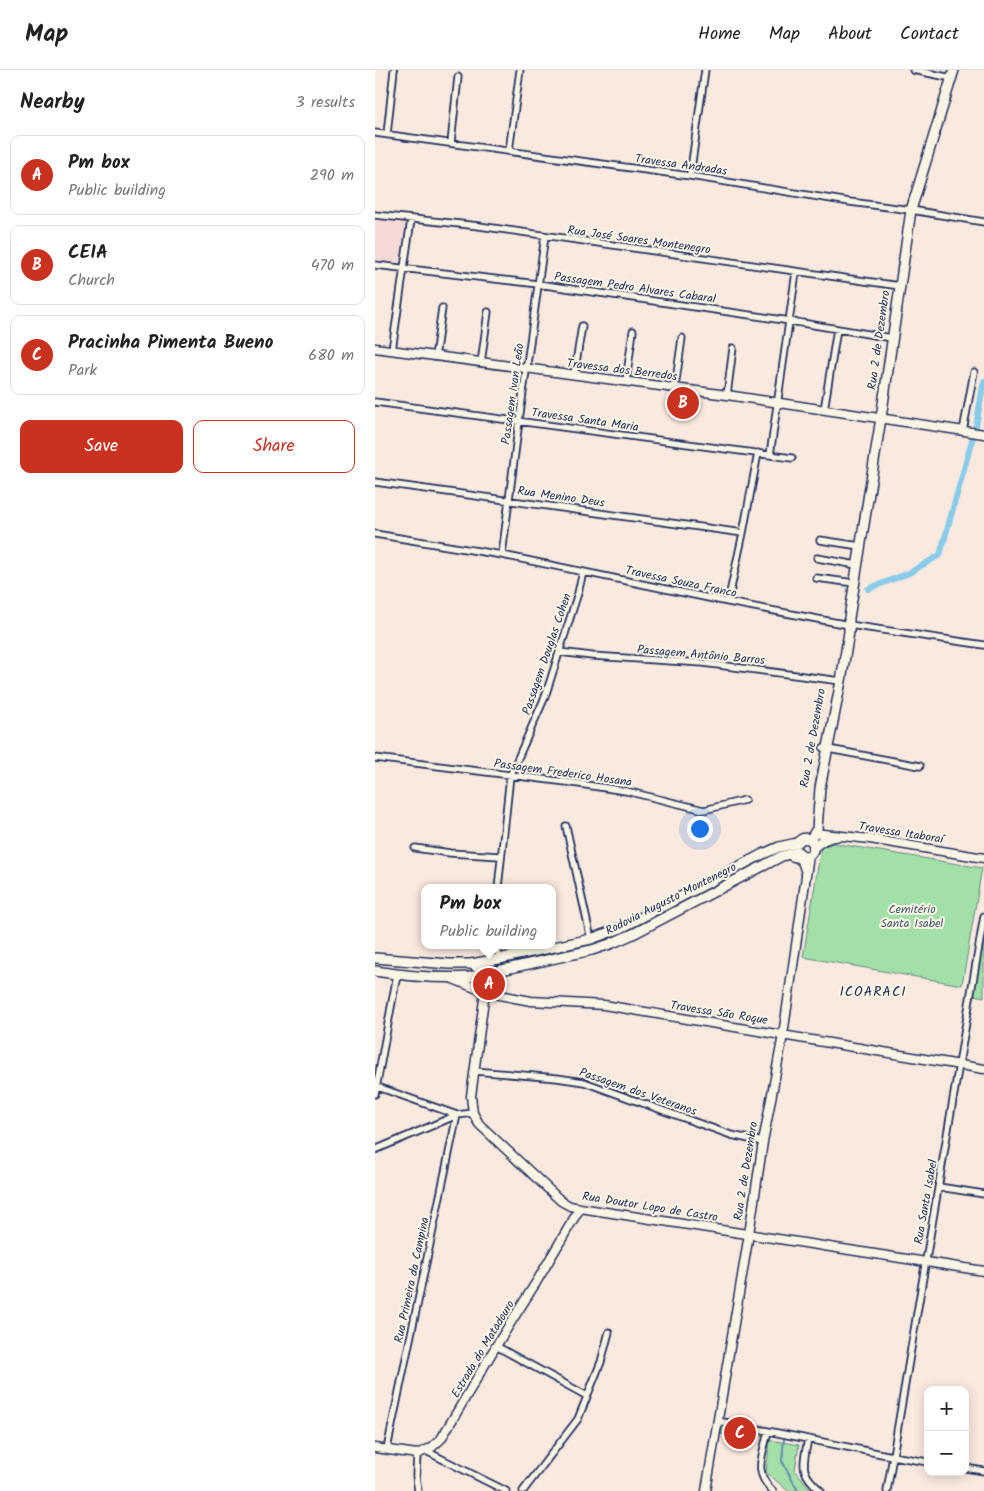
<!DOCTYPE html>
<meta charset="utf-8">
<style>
:root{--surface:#fff;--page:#f2f2f2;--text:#222;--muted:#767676;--line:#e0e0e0;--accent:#c8321e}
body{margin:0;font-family:Kalam,sans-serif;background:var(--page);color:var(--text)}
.controls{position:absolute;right:15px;bottom:15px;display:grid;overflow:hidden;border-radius:10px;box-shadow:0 2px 12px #0003}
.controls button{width:45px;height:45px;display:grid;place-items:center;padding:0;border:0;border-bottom:1px solid var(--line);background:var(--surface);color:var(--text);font:25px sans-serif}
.you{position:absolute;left:324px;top:758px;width:18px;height:18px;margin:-12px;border:4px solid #fff;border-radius:50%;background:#1a73e8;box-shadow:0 0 0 8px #1a73e833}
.badge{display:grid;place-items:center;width:32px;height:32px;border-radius:50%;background:var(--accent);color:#fff;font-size:16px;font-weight:700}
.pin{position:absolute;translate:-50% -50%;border:2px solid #fff;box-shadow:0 1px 5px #0006}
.popup{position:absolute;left:46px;top:814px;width:135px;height:65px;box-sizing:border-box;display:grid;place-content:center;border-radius:10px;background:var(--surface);filter:drop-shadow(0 1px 4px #0005);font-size:16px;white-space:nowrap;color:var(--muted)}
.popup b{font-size:19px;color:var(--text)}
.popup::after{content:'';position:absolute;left:50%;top:100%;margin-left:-10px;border:10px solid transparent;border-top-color:var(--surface)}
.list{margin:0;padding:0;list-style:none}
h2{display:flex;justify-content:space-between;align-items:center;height:65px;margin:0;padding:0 20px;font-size:21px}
h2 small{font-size:16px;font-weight:400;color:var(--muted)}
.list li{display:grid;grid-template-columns:32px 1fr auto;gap:15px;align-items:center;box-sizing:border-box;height:80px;margin:0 10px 10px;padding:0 10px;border:1px solid var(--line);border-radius:10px}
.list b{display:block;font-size:19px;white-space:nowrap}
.list p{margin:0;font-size:16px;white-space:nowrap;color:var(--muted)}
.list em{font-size:16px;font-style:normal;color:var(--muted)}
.actions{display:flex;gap:10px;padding:15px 20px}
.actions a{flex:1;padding:11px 0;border:1px solid var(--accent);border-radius:10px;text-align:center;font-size:18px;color:var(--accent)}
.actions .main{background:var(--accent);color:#fff}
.map{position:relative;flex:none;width:609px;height:1421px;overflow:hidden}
header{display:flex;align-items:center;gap:30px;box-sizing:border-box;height:70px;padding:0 25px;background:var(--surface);border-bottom:1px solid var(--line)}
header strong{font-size:24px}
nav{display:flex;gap:28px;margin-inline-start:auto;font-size:18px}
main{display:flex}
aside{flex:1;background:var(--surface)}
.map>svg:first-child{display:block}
</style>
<header>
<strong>Map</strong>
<nav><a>Home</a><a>Map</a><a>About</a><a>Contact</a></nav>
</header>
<main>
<aside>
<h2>Nearby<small>3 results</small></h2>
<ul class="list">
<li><span class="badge">A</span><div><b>Pm box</b><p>Public building</p></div><em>290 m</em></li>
<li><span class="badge">B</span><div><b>CEIA</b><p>Church</p></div><em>470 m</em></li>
<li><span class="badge">C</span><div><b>Pracinha Pimenta Bueno</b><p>Park</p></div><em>680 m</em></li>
</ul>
<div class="actions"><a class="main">Save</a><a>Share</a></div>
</aside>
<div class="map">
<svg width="609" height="1421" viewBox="0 0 609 1421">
<rect width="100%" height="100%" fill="#fae9df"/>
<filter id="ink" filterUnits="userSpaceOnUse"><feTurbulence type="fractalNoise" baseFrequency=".02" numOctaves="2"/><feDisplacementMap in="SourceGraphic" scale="10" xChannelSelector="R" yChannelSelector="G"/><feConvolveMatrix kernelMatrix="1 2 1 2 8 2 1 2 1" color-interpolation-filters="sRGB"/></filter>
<g filter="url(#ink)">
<path fill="#f7dad8" d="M0,149l34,4 -7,41 -27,-4z"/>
<path fill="#a3e0a8" stroke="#5f8883" d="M457,773l150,25 -20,117 -159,-28 18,-109z
M609,863v64l-10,-2z
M348,1355l37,6 -3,11 -36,-8z
M395,1370l29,5 -4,25 12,15 6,6h-25l-22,-19z"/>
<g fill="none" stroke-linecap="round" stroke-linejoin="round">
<path stroke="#5c8db2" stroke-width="2" d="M409,1369l-2,22 16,30"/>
<path stroke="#88cbea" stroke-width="6" d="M493,519l41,-16 31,-18 36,-129 8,-45"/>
<defs>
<path id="street" d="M538,0l39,8
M0,63l315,43 160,26 61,8 73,12
M12,64l7,-64
M76,73l7,-66
M134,81l11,-81
M315,106l15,-106
M0,145l104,11 421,60
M0,195l163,19 252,37 102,17
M17,280l19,-130
M60,287l7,-49
M106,293l7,-51
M199,305l8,-49
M251,311l7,-50
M300,318l7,-50
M352,325l6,-47
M0,332l417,56
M449,340l13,-81
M588,361l11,-59
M395,385l26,-183
M0,412l368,51
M0,464l127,21 226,47 121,23 135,20
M445,470l40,6
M127,485l17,-134 26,-185
M442,488l40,7
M441,508l39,5
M353,532l15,-69 15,-80
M184,582l33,4 111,7 138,18
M448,678l97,18
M0,688l191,24 60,9 78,19 41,-10
M191,756l25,113
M40,778l35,5 50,3
M123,818l12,-112 35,-79 33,-104 5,-21
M122,875l2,14
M99,1001l83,7 27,4 147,53 32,7
M0,1016l82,29
M0,1024l22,-119
M0,1080l82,-35 16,-2
M564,1117l45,7
M121,1276l91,50
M343,1351l174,35 36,6
M393,1361c-5,25 -16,41 5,60
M433,1369c-5,27 -9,33 13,52
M12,1379l70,-334
M51,1381l80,40
M42,1384l-1,22 2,15
M590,1398l19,3
M148,1421l55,-72 23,-57 8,-30
M512,1421l97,-575"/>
<path id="secondary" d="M0,278l352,47 257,39
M439,763l56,6 114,19
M96,894l8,5 3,5 3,18 -14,104 2,17 6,11 82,77 9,5 10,2 404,63
M78,909l32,13 30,6 16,3 73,4 380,64
M0,1378l42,6 14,-6 10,-9 55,-93 41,-65 43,-73
M331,1421l43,-257 14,-92 20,-107 26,-180"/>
<path id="primary" d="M435,770l7,-11 3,-41 21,-107 8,-49v-14l32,-200 30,-208 43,-140
M422,773c3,-3 6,-6 11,-4 12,3 3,26 -10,13
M439,777c7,-7 14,-10 24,-11
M417,786c10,1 12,8 14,16
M0,888l74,6h22l28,-5 92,-20 30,-11 140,-73 18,-8 18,-4
M0,901c31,5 63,8 95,6l122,-27 18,-6 23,-10 149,-78 16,-4"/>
</defs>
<use href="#street" stroke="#1b2f5e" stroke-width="9"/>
<use href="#secondary" stroke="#1b2f5e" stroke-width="11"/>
<use href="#primary" stroke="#1b2f5e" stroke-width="12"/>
<use href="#street" stroke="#fcf5e5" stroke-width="5.5"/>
<use href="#secondary" stroke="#fcf5e5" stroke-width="8"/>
<use href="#primary" stroke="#fcf5e5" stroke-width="9"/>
</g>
</g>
<g text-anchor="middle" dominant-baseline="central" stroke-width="4" stroke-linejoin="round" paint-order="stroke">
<g font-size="12" fill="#1b2f5e" stroke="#fcf5e5">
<text transform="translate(306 95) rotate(8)">Travessa Andradas</text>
<text transform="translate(264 170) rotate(8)">Rua José Soares Montenegro</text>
<text transform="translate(260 218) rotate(8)">Passagem Pedro Alvares Cabaral</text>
<text transform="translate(504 270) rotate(-82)">Rua 2 de Dezembro</text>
<text transform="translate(247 300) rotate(7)">Travessa dos Berredos</text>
<text transform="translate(138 324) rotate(-82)">Passagem Ivan Leão</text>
<text transform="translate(210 350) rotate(8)">Travessa Santa Maria</text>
<text transform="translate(186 427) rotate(8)">Rua Menino Deus</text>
<text transform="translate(306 512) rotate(12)">Travessa Souza Franco</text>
<text transform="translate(172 584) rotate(-71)">Passagem Douglas Cohen</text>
<text transform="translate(326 585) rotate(5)">Passagem Antônio Barros</text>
<text transform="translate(438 668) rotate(-80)">Rua 2 de Dezembro</text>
<text transform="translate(188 703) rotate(8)">Passagem Frederico Hosana</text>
<text transform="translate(526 763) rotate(9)">Travessa Itaboraí</text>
<text transform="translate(296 829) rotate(-27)">Rodovia Augusto Montenegro</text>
<text transform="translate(344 943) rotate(9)">Travessa São Roque</text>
<text transform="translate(263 1022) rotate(19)">Passagem dos Veteranos</text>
<text transform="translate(371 1101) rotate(-81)">Rua 2 de Dezembro</text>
<text transform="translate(551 1132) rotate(-80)">Rua Santa Isabel</text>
<text transform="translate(275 1137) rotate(9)">Rua Doutor Lopo de Castro</text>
<text transform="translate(37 1210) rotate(-78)">Rua Primeira da Campina</text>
<text transform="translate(108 1279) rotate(-59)">Estrada do Matadouro</text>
</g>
<g font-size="12" fill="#3d5b70" stroke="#fcf5e5">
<text x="537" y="839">Cemitério<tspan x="537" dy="14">Santa Isabel</tspan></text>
</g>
<g font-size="14" letter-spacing="1" fill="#1b2f5e" stroke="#fcf5e5">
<text x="498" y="922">ICOARACI</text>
</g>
</g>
</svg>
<div class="controls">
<button>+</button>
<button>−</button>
</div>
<div class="you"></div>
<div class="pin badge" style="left:114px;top:914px">A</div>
<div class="popup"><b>Pm box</b>Public building</div>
<div class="pin badge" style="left:308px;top:333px">B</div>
<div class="pin badge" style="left:365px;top:1363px">C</div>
</div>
</main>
